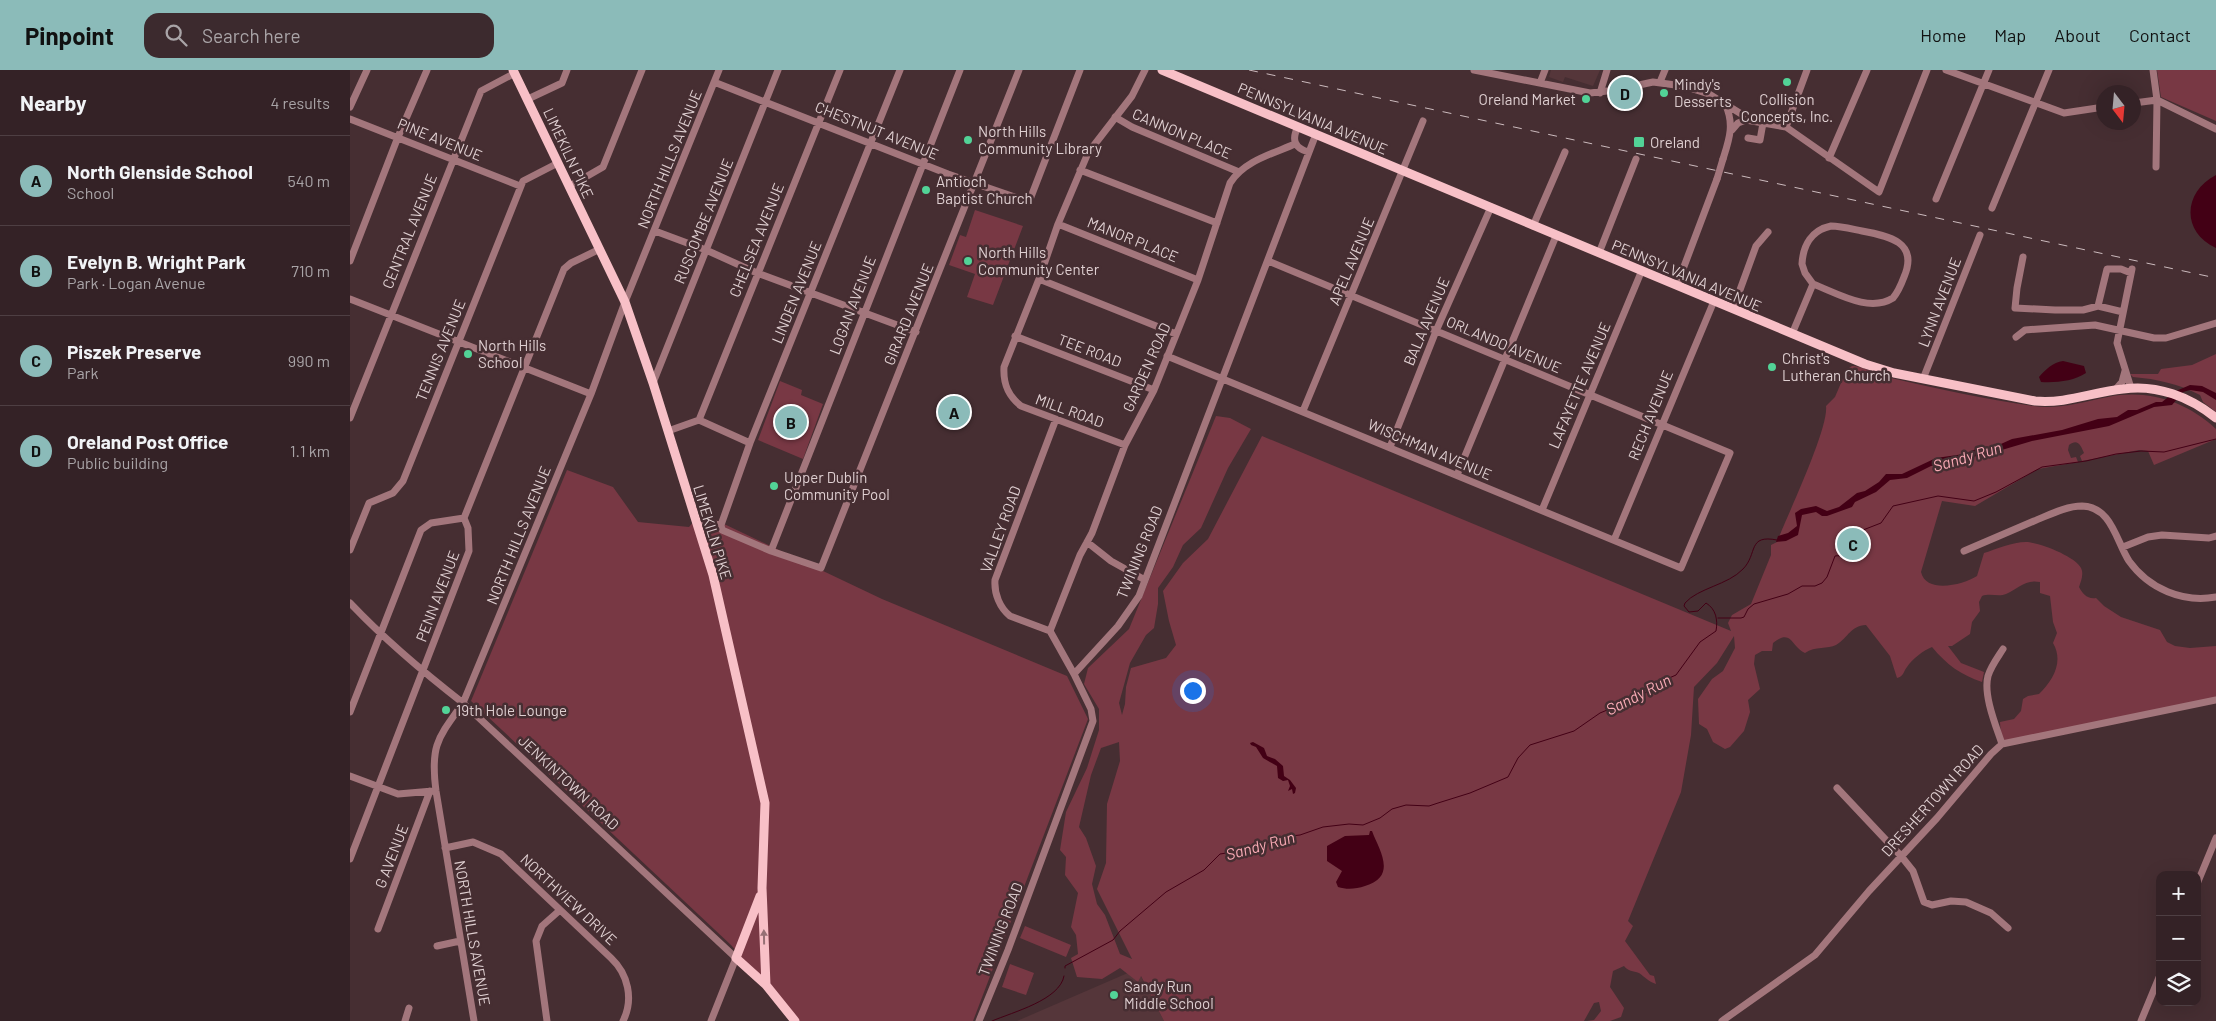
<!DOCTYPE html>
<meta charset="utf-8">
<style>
:root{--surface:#342226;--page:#3c2a2e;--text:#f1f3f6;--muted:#a9a4a7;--line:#4e3f43;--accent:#8bbbb9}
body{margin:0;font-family:Barlow,sans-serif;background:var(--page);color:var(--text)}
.controls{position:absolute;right:15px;bottom:15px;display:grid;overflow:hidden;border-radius:10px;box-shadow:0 5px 20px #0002}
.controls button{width:45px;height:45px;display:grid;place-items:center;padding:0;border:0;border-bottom:1px solid var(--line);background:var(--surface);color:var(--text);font:25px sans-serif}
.compass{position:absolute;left:1746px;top:15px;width:45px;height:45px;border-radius:50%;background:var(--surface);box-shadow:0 5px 20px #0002;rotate:164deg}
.you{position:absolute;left:842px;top:620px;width:18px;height:18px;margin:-12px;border:4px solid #fff;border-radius:50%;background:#1a73e8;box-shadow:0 0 0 8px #1a73e833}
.badge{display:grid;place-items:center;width:32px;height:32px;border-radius:50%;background:var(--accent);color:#111;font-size:16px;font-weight:700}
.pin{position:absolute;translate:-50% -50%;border:2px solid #fff;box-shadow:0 1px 5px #0006}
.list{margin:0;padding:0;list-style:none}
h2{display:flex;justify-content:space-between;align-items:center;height:65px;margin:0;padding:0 20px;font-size:21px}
h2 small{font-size:16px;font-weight:400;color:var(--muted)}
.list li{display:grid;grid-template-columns:32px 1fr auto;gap:15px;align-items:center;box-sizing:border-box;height:90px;padding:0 20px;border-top:1px solid var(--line)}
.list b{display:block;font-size:19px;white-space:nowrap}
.list p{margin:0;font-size:16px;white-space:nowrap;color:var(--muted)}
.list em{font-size:16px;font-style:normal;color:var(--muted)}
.icon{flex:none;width:28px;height:28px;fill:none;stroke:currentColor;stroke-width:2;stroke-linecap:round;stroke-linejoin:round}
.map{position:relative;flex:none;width:1866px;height:951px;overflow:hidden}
header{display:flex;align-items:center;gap:30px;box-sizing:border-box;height:70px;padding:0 25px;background:var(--accent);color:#111}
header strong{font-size:24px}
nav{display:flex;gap:28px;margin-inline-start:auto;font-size:18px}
.search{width:350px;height:45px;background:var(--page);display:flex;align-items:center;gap:12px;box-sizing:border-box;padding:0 18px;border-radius:15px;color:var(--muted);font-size:19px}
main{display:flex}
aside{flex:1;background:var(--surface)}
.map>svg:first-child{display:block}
</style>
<header>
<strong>Pinpoint</strong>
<div class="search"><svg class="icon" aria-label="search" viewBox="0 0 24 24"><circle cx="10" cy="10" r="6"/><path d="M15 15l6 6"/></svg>Search here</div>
<nav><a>Home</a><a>Map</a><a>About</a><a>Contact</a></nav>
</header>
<main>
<aside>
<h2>Nearby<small>4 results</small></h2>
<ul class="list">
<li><span class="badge">A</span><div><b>North Glenside School</b><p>School</p></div><em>540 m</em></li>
<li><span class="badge">B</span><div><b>Evelyn B. Wright Park</b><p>Park · Logan Avenue</p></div><em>710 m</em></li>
<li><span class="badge">C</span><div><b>Piszek Preserve</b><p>Park</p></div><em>990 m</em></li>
<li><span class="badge">D</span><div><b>Oreland Post Office</b><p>Public building</p></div><em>1.1 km</em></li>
</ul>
</aside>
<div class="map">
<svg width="1866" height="951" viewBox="0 0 1866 951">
<rect width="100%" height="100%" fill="#462e32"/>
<path fill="#55363a" d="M1201,0h49l-7,16 -28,-9 -2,5 -14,-5z
M787,899l27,52h-147z"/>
<path fill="#783844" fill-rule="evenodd" d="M1807,0h59v51l-55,-24z
M625,140l48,16 -30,79 -26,-8 8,-23 -26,-9 11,-30 6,2z
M1866,284v58l-13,-10 -3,-7c-21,-11 -43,-16 -67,-18l-3,-3h28l3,-5 31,-4z
M1502,296c8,-1 28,10 39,12 46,11 94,21 142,28 25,4 50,-4 75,-9 39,-8 78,4 108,32v10l-62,26 -6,-14 -9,-1 -57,11 -2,-5 4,-3c-3,-7 -6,-15 -15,-8l-1,5 3,8 5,-1 2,5 -40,7 -63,37 -33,-5 -21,71c5,22 42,13 56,4l7,-23c13,-4 28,-11 42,-11 12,0 49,14 55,26 3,6 0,13 -2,19 3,6 9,13 17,11l8,8 17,11 39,13 7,12 8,4 15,2 26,-2v52l-212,43 -3,-4 -1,-15 14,-3 7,-8 2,-12 5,-3 11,-2c14,-14 25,-32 14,-51l4,-10 -4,-11 -3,-26 -10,-3v-11c-15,-3 -22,7 -34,12 -7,3 -16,-1 -24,2l-3,6 1,9 -8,11 -2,12 -18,12h-4l13,17 23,9 -2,10c-21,-7 -35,-17 -50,-35 -8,3 -20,12 -25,20 -4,5 -3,9 -10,11l-7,-22 -24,-31c-16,1 -17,12 -30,20 -8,4 -21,1 -31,8 -14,-6 -13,-25 -32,-10l-1,8h-10l-7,4 -1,9 6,25 -12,11 2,12 -6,19 -14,16 -5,2 -12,-7 -6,-13 -8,-5 -1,-25 14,-20 11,-8 12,-23 -1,-12 -17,27 -23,24 -3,48 -10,57 -53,129 5,5 -8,15 25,34 4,1 2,8c-7,-2 -11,-7 -17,-11 -6,-2 -11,-2 -15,-7l-11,5 -3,16 14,21 -3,9 -11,4h-23l7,-1 7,-9 -2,-9 -5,1 -10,18h-420l-23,-45 -3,6 -18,-14 -18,11 -25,-2 -6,-19 7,-4 -2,-19 -5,-8 7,-34 -13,-18 1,-18 -6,-7 6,-38 21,-44 12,-38v-21l-15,-25 4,-16 41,-39 87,-213 14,2 21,11 -23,39 -27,60 -18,17 -10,22 -15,21v16l-4,24 -8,7 -16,28 -11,40 3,12 3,-11 1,-17 5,-19 35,-10 10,-13 -7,-24 -6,-30 20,-28 25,-24 54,-103 469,195 -3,-8 4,-8 19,-11 20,-49v-10l6,-3c10,-26 52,-114 49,-136l9,-9 12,-28zM769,672l1,19 -13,43 -1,59 -9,26 35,70 -12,-5 -15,-39 -8,-11 -5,-20 4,-18 -10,-28 -7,-11 12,-52 10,-27z
M430,311l22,9 -1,5 22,9 -20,55 -45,-19z
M217,400l46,17 25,35 51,5 12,-14 181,86 185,77 21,43 -115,302h-176l-66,-76 -260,-244z
M675,856l46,19 -5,12 -46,-19z
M660,894l24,9 -8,22 -24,-8z"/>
<path fill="#430015" d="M1866,105v73c-35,-16 -33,-56 0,-73z
M1713,291l21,5 2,7c-12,8 -30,10 -45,9l-2,-5c6,-7 14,-15 24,-16z
M1840,315l12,1 14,7v7l-13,-8 -13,-2 -7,2 -11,13 -18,2 -45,19 -77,15 -37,11 -64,14 -24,12 -17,2 -14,12 -21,10 -3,5 -25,9h-5l-6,-4 -14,3 -4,20 -12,6 -10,1 2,-6 10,-3 9,-7 -2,-13 6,-4 15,-3 11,5 12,-4 18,-14 8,-2 14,-9 7,-8h16l34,-16 28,-4 12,-5 16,-1 20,-9 50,-9 36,-11 19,-2 11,-7h9l19,-8h6l14,-11z
M903,672l11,6 3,8 8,3 8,7 1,10 6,4 6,8 -1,5 -2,1 -1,-5 -4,2 2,-5 -2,-6 -5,1 -5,-3 -1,-12 -14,-8 -7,-11 -5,-2 -1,-2z
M1020,761h2c7,19 26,45 -7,55 -9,3 -18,4 -27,1l-2,-5 6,-11 -15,-10v-15l18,-10 24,-1z"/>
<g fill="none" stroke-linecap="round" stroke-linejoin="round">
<path stroke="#430015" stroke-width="1" d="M1368,548h23l3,-1 4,-8 6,-5 34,-10 14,-8h13l7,-3 5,-6 8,-21c3,-1 8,1 11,0 13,-3 12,-18 17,-26l18,-7 12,-17 45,-10 36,5 22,-9 46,-25 44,-6 30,-7 25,-3 23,1 52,-13
M715,898v-2l48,-26 7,-9 46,-39 38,-22 16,-16 32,-5 30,-12 18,-2 23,-8 26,-3 14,1 17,-7 12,-9 14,-4 23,1 9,-3 32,-10 38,-16 10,-19 12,-13 44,-14 26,-18 41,-17 19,-14 16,-7 24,-33 16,-11c2,-11 0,-22 -10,-28l-8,8 -9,1 -5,-6 1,-3c13,-15 43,-18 58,-34 15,-15 4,-35 34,-29
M642,951c21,-9 68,-21 72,-45"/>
<path stroke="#a3767c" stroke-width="7" d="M1124,0l116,23 26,-3 37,-8 30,4 26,8 42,26
M1596,0l118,43 40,-6
M1803,0l4,30 -1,67
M364,12l234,92 81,28 51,-132
M1310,12l5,-12
M1190,13l5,-13
M1250,23l7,-23
M178,29l34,-16 5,-13
M1784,33l23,-3 59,29
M0,37l17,-37
M765,47l17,10 107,45
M0,49l170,67
M948,57c-7,13 -3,21 10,25
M1436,57l21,-57
M1382,60l6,-7 8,-3 40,7 93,65 48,-122
M1398,68l12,2 3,-17
M1479,88l38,-88
M1373,89c6,-19 12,-35 2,-55
M730,100l137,53
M220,116l33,-19 39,-97
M1586,129l53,-129
M1642,138l57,-138
M708,154l140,56
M1183,156l32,-74
M1481,156c10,0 21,3 31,5 27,5 57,11 42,46 -3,8 -6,15 -11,21 -24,15 -56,-5 -80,-14l-8,-11 -3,-9c1,-19 10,-34 29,-38z
M305,161l51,19 51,23 159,59
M1249,183l37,-94
M1673,187l-6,31 -2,20 40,2h28l15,-4 25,6
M0,191l48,-124 29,-67
M689,209l137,55
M1327,215l40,-106
M0,229l241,95
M1748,236l9,-37h14l10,4
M1383,239l23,-63 12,-14
M1442,264l21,-50
M665,266l139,54
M1666,267l9,-7 70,-5 59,13h12l50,-15
M817,286l514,212 49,-115 -462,-192
M1573,309l57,-144
M303,313l125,-313
M1781,318l-14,-45 15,-74
M1765,320l7,-8 3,-11
M953,341l120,-290
M0,348l131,-327 34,-18
M706,349l-61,161c-1,14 5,28 15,36l40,15 24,43
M349,350l141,-350
M318,361l31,-11 51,23
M775,375l-104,-39c-13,-10 -18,-22 -17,-39l35,-88 19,-55 30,-71 44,-57 13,-26
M1040,377l46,-116 55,-124
M1107,405l99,-239
M1192,440l100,-240
M346,452l25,3 1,5 49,21 50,17 198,-498
M371,455l29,-82 150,-373
M1264,470l100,-239
M737,472l24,19 34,19
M1773,477l25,-10 14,-2 47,3 7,-2
M0,480l19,-47 24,-10 10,-12 120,-300 35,-18
M421,481l189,-481
M1614,481c23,-10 47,-20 70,-30 15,-6 32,-15 48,-15 30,1 34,35 47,55 20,28 54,42 87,36
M0,533c35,37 73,69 113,100l273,255 -25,63
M700,561l30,-76 12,-22 33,-88 29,-55 44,-110 32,-97c14,-22 42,-29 65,-39
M0,642l71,-182 10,-7 33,-5
M1652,674c-6,-18 -19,-49 -14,-68 3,-10 10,-19 15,-27
M0,706l48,18 35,-3
M1487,718l64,68 12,15 11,31 8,3 19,-4 15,1 25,11 17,15
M95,778l28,-6 28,12 110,104c17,16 23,41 12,63
M0,789l119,-308 -1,-23 -4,-10 100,-249 7,-6 29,-14
M1847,814l19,-46
M28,859l52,-138
M87,876l23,-5
M55,951l4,-13
M124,951l-38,-230c-6,-46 2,-53 27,-88l128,-309 34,-92 94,-232
M197,951l-11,-80 6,-15 18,-16
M629,951l29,-71 85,-229 -2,-12 -17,-35 44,-48 21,-30 177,-462
M1372,951l93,-66 54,-64 68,-73 54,-64 11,-10 214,-44
M1791,951l19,-46"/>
<path stroke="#f8c0c7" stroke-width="9" d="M163,0l112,232 28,81 60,192 52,228 -3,85 4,97
M812,0l703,294 29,9 141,28c31,3 58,-9 88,-12 34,-5 67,8 93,29
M410,826l-24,62 30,27 29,36"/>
<path stroke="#ccbbbe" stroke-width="1" stroke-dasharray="9 9" stroke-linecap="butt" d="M899,0l967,208"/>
<path stroke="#a3767c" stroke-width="7" d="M1367,109l6,-20"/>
</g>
<defs><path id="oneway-solid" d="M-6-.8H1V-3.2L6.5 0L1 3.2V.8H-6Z" transform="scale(1.25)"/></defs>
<use fill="#967075" href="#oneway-solid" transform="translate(414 867) rotate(-91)"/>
<g fill="#52d397" stroke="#462e32" stroke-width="2">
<circle cx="1437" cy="12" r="5"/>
<circle cx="1314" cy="23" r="5"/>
<circle cx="1236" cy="29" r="5"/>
<circle cx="618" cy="70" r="5"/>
<rect x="1283" y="66" width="12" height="12" rx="2.5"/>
<circle cx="576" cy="120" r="5"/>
<circle cx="618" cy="191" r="5"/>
<circle cx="118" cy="284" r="5"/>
<circle cx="1422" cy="297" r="5"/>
<circle cx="424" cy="416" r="5"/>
<circle cx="96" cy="640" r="5"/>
<circle cx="764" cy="925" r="5"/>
</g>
<g text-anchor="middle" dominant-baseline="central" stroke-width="5" stroke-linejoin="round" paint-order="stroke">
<g font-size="15" fill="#dfcfd1" stroke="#462e32" text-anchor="start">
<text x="1324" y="14">Mindy's<tspan x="1324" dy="17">Desserts</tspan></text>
<text x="1226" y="29" text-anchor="end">Oreland Market</text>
<text x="1437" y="29" text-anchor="middle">Collision<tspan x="1437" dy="17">Concepts, Inc.</tspan></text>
<text x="628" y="61">North Hills<tspan x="628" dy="17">Community Library</tspan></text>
<text x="1300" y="72">Oreland</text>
<text x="586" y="111">Antioch<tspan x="586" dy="17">Baptist Church</tspan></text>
<text x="628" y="182">North Hills<tspan x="628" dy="17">Community Center</tspan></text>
<text x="128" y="275">North Hills<tspan x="128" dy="17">School</tspan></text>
<text x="1432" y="288">Christ's<tspan x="1432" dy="17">Lutheran Church</tspan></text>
<text x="434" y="407">Upper Dublin<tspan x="434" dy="17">Community Pool</tspan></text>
<text x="106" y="640">19th Hole Lounge</text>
<text x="774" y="916">Sandy Run<tspan x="774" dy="17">Middle School</tspan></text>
</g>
<g font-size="15" fill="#dfcfd1" stroke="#462e32">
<text transform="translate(963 48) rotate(23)">PENNSYLVANIA AVENUE</text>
<text transform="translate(527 60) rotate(22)">CHESTNUT AVENUE</text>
<text transform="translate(832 63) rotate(23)">CANNON PLACE</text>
<text transform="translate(90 69) rotate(22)">PINE AVENUE</text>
<text transform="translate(219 83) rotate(65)">LIMEKILN PIKE</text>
<text transform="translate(319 89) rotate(-68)">NORTH HILLS AVENUE</text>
<text transform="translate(353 151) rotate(-68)">RUSCOMBE AVENUE</text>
<text transform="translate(59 161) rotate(-68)">CENTRAL AVENUE</text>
<text transform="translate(783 169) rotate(22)">MANOR PLACE</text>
<text transform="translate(406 170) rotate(-68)">CHELSEA AVENUE</text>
<text transform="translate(1001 191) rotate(-67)">APEL AVENUE</text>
<text transform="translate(1337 205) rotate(23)">PENNSYLVANIA AVENUE</text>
<text transform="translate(446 222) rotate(-68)">LINDEN AVENUE</text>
<text transform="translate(1589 232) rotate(-69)">LYNN AVENUE</text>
<text transform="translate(502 235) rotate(-69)">LOGAN AVENUE</text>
<text transform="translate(558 244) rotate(-68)">GIRARD AVENUE</text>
<text transform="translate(1076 251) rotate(-67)">BALA AVENUE</text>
<text transform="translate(1154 274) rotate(23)">ORLANDO AVENUE</text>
<text transform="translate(90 280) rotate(-68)">TENNIS AVENUE</text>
<text transform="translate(740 280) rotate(21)">TEE ROAD</text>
<text transform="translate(796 297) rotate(-66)">GARDEN ROAD</text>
<text transform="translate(1229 315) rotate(-67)">LAFAYETTE AVENUE</text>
<text transform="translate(720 340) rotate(20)">MILL ROAD</text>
<text transform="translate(1300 345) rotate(-68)">RECH AVENUE</text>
<text transform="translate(1080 379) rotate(23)">WISCHMAN AVENUE</text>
<text transform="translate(650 459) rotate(-70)">VALLEY ROAD</text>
<text transform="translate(363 462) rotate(73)">LIMEKILN PIKE</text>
<text transform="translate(168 465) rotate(-68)">NORTH HILLS AVENUE</text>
<text transform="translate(789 482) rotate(-68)">TWINING ROAD</text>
<text transform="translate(87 526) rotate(-69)">PENN AVENUE</text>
<text transform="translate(219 712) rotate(43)">JENKINTOWN ROAD</text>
<text transform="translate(1582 730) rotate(-48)">DRESHERTOWN ROAD</text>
<text transform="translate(41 786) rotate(-69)">G AVENUE</text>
<text transform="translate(219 829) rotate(43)">NORTHVIEW DRIVE</text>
<text transform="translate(650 859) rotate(-69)">TWINING ROAD</text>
<text transform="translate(123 863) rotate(80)">NORTH HILLS AVENUE</text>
</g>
<g font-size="16" font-style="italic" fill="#f9aab5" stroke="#462e32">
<text transform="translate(1617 386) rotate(-16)">Sandy Run</text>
<text transform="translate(1288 624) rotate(-27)">Sandy Run</text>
<text transform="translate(910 775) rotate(-15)">Sandy Run</text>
</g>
</g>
</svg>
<div class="controls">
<button>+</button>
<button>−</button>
<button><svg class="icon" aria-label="layers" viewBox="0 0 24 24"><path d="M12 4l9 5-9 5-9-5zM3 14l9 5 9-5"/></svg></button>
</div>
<svg class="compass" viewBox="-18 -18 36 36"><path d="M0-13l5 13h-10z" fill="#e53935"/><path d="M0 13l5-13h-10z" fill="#a9a4a7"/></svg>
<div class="you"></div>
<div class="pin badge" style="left:604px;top:342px">A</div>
<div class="pin badge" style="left:441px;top:352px">B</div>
<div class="pin badge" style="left:1503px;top:474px">C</div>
<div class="pin badge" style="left:1275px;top:23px">D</div>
</div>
</main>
